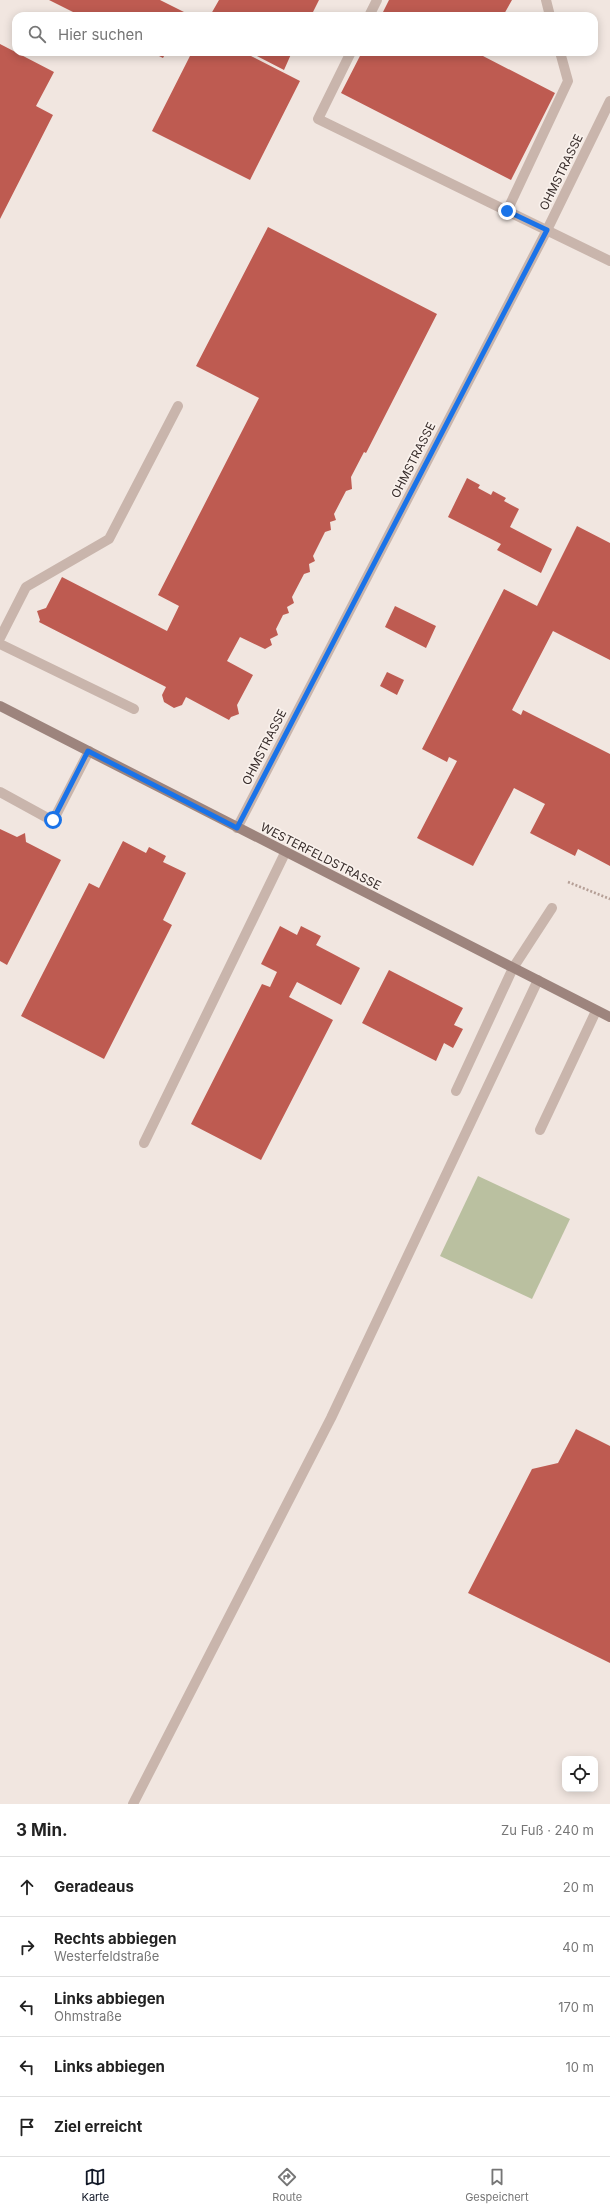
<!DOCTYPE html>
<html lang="de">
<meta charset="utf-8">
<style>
:root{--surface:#fff;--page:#f6f6f6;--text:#222;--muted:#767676;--line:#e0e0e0;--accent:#111827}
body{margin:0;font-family:Inter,sans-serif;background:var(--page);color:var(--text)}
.controls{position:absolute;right:12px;bottom:12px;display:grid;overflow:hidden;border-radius:8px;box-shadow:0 2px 10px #0003}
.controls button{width:36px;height:36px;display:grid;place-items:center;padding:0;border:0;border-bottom:1px solid var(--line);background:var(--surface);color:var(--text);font:20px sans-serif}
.stop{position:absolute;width:12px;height:12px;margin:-9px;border:3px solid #1a73e8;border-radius:50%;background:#fff}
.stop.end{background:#1a73e8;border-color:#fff;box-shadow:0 1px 4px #0008}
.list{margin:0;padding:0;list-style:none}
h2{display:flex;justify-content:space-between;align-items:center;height:52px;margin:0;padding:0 16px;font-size:17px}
h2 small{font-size:13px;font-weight:400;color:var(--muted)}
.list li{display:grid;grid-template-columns:26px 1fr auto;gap:12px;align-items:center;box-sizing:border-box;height:60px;padding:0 16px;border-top:1px solid var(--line)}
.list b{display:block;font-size:15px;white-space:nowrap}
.list p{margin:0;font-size:13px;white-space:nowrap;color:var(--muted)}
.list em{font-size:13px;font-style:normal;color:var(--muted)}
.icon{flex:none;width:22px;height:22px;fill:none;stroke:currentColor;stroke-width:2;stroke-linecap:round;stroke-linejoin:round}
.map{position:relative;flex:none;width:610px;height:1804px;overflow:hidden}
.search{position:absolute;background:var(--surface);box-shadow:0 2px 10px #0003;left:12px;right:12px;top:12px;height:44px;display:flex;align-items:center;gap:10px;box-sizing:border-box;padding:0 14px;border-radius:12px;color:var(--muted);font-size:15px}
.sheet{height:352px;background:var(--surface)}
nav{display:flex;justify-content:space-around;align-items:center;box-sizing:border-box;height:56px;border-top:1px solid var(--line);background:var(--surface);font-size:11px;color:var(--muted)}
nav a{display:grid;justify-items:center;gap:2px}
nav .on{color:var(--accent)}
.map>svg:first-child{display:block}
</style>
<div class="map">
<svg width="610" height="1804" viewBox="0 0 610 1804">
<rect width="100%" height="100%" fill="#f1e6e0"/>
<path fill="#bac0a0" d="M478,1176l92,43 -38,80 -92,-43z"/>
<path fill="#be5b51" d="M49,0h111l26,13 -1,3h-104z
M219,0h100l-8,16h-96l-4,-2z
M389,0h123l-9,16h-122z
M0,44l54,28 -18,34 17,9 -53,104z
M151,52h15l-3,6z
M192,52h51l57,29 -50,99 -98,-49z
M249,52h43l-8,18z
M362,52h123l-2,4 72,37 -44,87 -170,-87z
M268,227l169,87 -71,139 -2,-1 -13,25 1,12 -6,2 -12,23 2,6 -6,2 1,8 -6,2 -12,24 2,5 -6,3 1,8 -6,2 -12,23 2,6 -7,4 2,6 -6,2 -7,14 2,6 -8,4 2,6 -7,4 -25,-12 -13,24 26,14 -16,30 2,9 -8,3 -2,3 -43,-23 -4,8 -8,3 -10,-6 -2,-7 4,-8 -127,-65 1,-2 -3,-9 9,-3 16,-31 105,54 12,-25 -21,-11 101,-197 -63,-32z
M467,478l13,7 -2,3 13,7 2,-4 13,7 -2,3 15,8 -9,18 42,22 -11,24 -44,-23 4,-6 -53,-27z
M577,526l33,17v117l-57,-29 -41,79 9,5 2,-5 87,44v112l-32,-17 -3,7 -45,-23 15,-29 -31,-16 -41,78 -56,-28 40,-77 -8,-4 -2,5 -25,-13 82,-160 33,17z
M395,606l41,20 -10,22 -41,-21z
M387,672l17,8 -7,15 -17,-9z
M0,829l17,8 8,-4 1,9 35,18 -54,105 -7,-4z
M123,841l23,12 3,-6 17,9 -3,6 23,11 -23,47 9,5 -68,134 -83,-43 68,-133 10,5z
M280,926l17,9 4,-9 20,10 -5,9 44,23 -19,37 -44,-23 -8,15 44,23 -72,140 -70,-36 71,-140 8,3 7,-15 -16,-8z
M389,970l74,38 -9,17 9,4 -10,19 -9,-5 -8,18 -74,-38z
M576,1429l34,17v217l-142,-70 64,-124 26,-6z"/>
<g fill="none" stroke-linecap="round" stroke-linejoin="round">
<path stroke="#b59f96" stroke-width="2.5" stroke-dasharray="2 2" stroke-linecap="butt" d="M568,882l42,17"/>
<path stroke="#c9b5ac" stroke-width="10" d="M546,0l4,16
M369,16l8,-16
M351,52l-33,67 292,142
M507,211l61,-130 -8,-29
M0,638l26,-51 83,-48 69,-133
M0,644l134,65
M0,792l53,29 36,-70
M456,1091l57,-123 39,-60
M540,1130l56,-119
M144,1143l141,-290
M133,1804l198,-386 207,-438"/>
<path stroke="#c9b5ac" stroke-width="10" d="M237,828l310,-598 63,-129"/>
<path stroke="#9d847d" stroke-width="10" d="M0,706l610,311"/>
</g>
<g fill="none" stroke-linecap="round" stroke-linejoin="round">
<path stroke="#1a73e8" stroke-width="5" d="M53,820l35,-69 149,77 310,-598 -40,-19"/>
</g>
<g text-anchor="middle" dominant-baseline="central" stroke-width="3.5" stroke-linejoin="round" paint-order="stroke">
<g font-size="12" fill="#382d2b" stroke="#f9f1ec">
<text transform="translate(561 172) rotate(-64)">OHMSTRASSE</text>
<text transform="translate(413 460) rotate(-63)">OHMSTRASSE</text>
<text transform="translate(264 747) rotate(-63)">OHMSTRASSE</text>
<text transform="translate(321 856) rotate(27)">WESTERFELDSTRASSE</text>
</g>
</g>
</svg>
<div class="controls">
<button><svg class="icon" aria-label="locate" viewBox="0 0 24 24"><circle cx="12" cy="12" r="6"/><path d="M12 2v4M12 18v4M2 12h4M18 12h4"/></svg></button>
</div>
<div class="stop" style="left:53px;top:820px"></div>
<div class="stop end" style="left:507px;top:211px"></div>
<div class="search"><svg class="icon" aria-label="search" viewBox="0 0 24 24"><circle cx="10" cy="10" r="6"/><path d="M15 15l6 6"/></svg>Hier suchen</div>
</div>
<section class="sheet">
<h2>3 Min.<small>Zu Fuß · 240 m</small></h2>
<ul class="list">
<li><svg class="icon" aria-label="ahead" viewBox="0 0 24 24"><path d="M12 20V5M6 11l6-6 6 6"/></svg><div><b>Geradeaus</b></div><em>20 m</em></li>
<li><svg class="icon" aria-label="right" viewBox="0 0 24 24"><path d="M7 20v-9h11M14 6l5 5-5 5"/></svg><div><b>Rechts abbiegen</b><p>Westerfeldstraße</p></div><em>40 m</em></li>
<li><svg class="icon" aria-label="left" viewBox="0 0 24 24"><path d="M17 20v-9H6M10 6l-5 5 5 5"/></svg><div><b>Links abbiegen</b><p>Ohmstraße</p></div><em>170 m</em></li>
<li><svg class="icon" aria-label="left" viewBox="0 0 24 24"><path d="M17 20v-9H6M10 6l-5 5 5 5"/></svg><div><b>Links abbiegen</b></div><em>10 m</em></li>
<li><svg class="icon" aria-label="arrive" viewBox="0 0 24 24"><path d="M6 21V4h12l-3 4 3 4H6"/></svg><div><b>Ziel erreicht</b></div></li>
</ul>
</section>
<nav>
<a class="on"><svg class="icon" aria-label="map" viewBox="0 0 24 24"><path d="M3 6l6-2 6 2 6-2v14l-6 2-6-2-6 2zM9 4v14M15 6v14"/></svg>Karte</a>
<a><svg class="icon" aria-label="directions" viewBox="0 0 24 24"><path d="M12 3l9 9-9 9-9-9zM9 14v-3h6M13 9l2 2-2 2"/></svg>Route</a>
<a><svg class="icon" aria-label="saved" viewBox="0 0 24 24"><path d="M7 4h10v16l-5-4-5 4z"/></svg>Gespeichert</a>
</nav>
